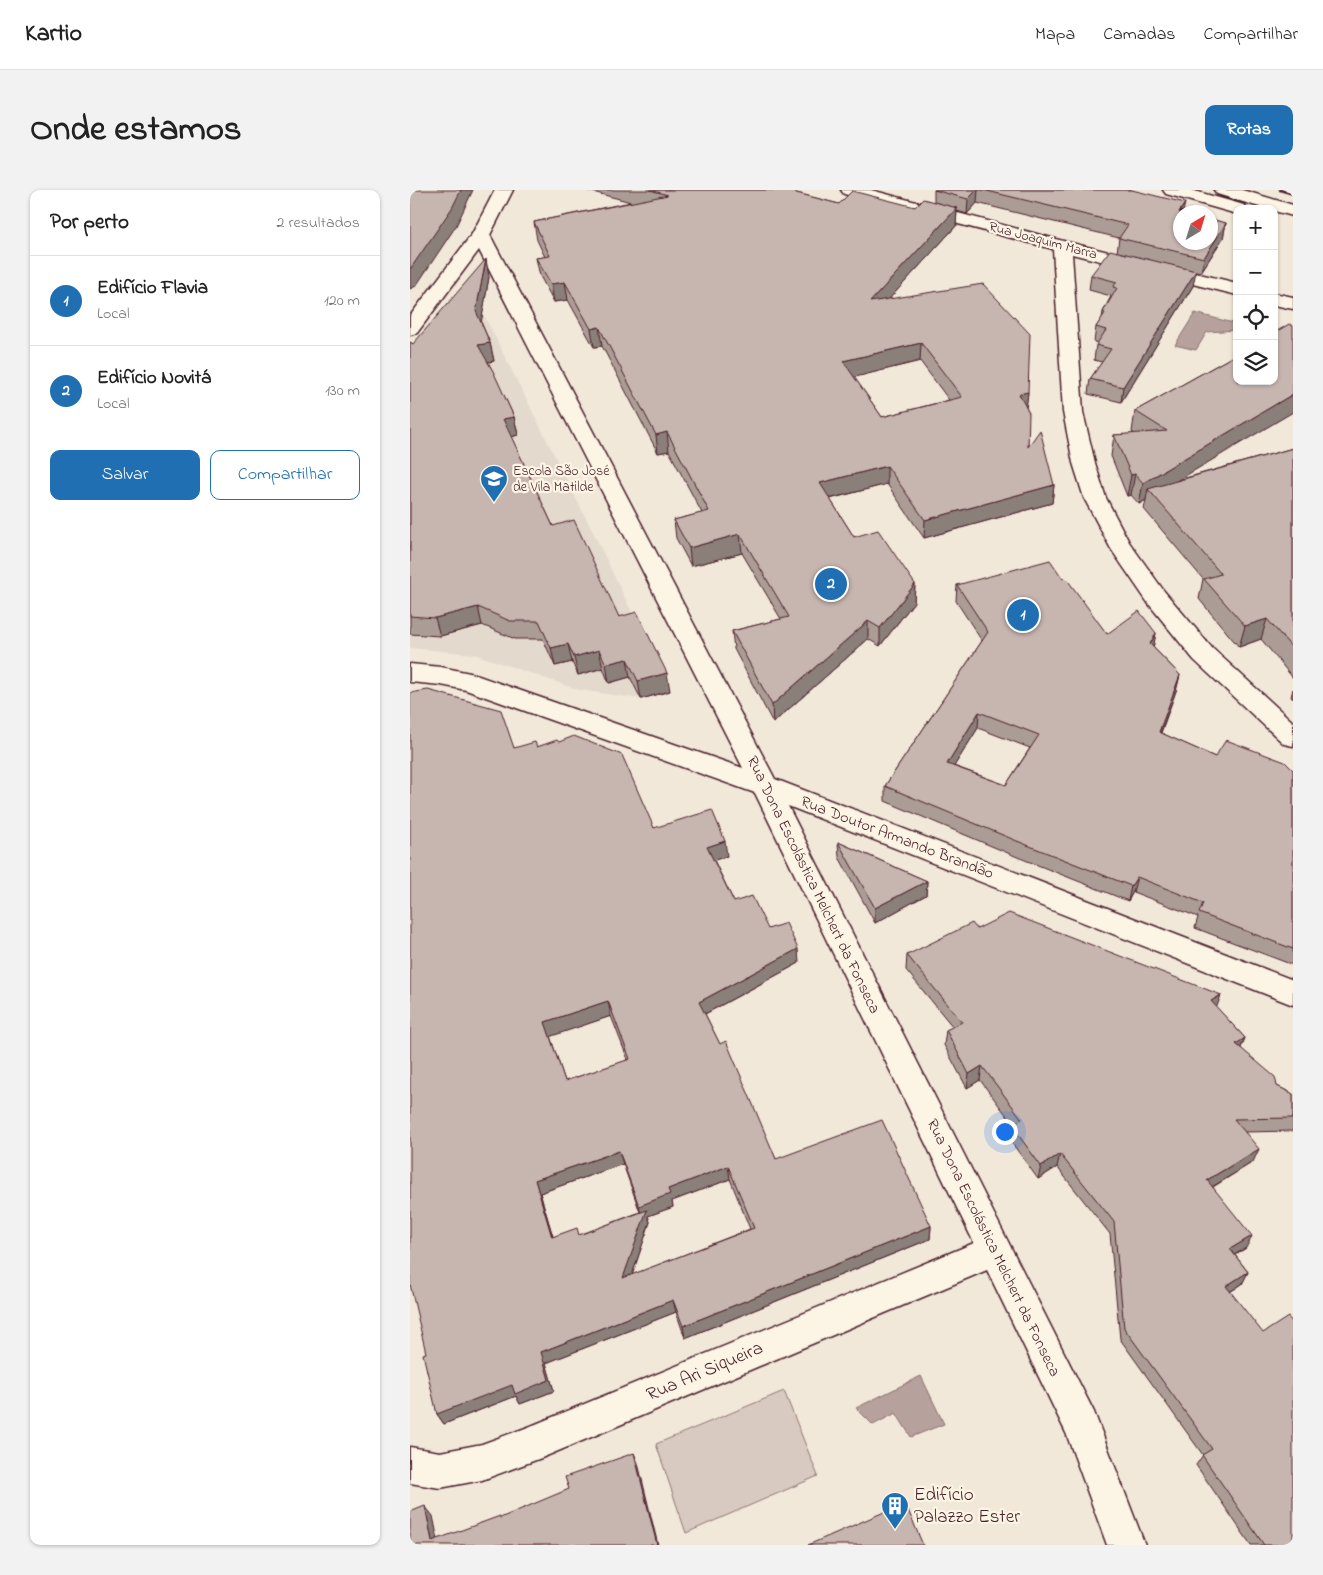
<!DOCTYPE html>
<html lang="pt">
<meta charset="utf-8">
<style>
:root{--surface:#fff;--page:#f2f2f2;--text:#222;--muted:#767676;--line:#e0e0e0;--accent:#1f6fb2}
body{margin:0;font-family:"Indie Flower",sans-serif;background:var(--page);color:var(--text)}
.controls{position:absolute;right:15px;top:15px;display:grid;overflow:hidden;border-radius:10px;box-shadow:0 1px 4px #0004}
.controls button{width:45px;height:45px;display:grid;place-items:center;padding:0;border:0;border-bottom:1px solid var(--line);background:var(--surface);color:var(--text);font:25px sans-serif}
.compass{position:absolute;left:763px;top:15px;width:45px;height:45px;border-radius:50%;background:var(--surface);box-shadow:0 1px 4px #0004;rotate:38deg}
.you{position:absolute;left:594px;top:941px;width:18px;height:18px;margin:-12px;border:4px solid #fff;border-radius:50%;background:#1a73e8;box-shadow:0 0 0 8px #1a73e833}
.badge{display:grid;place-items:center;width:32px;height:32px;border-radius:50%;background:var(--accent);color:#fff;font-size:16px;font-weight:700}
.pin{position:absolute;translate:-50% -50%;border:2px solid #fff;box-shadow:0 1px 5px #0006}
.list{margin:0;padding:0;list-style:none}
h2{display:flex;justify-content:space-between;align-items:center;height:65px;margin:0;padding:0 20px;font-size:21px}
h2 small{font-size:16px;font-weight:400;color:var(--muted)}
.list li{display:grid;grid-template-columns:32px 1fr auto;gap:15px;align-items:center;box-sizing:border-box;height:90px;padding:0 20px;border-top:1px solid var(--line)}
.list b{display:block;font-size:19px;white-space:nowrap}
.list p{margin:0;font-size:16px;white-space:nowrap;color:var(--muted)}
.list em{font-size:16px;font-style:normal;color:var(--muted)}
.actions{display:flex;gap:10px;padding:15px 20px}
.actions a{flex:1;padding:11px 0;border:1px solid var(--accent);border-radius:10px;text-align:center;font-size:18px;color:var(--accent)}
.actions .main{background:var(--accent);color:#fff}
.icon{flex:none;width:28px;height:28px;fill:none;stroke:currentColor;stroke-width:2;stroke-linecap:round;stroke-linejoin:round}
.map{position:relative;flex:none;width:883px;height:1355px;overflow:hidden;border-radius:10px}
header{display:flex;align-items:center;gap:30px;box-sizing:border-box;height:70px;padding:0 25px;background:var(--surface);border-bottom:1px solid var(--line)}
header strong{font-size:24px}
nav{display:flex;gap:28px;margin-inline-start:auto;font-size:18px}
.intro{display:flex;align-items:center;justify-content:space-between;box-sizing:border-box;height:120px;padding:0 30px}
h1{margin:0;font-size:35px}
.button{padding:12px 22px;border-radius:10px;background:var(--accent);color:#fff;font-size:18px;font-weight:700}
main{display:flex;gap:30px;padding:0 30px}
aside{flex:1;background:var(--surface);border-radius:10px;box-shadow:0 1px 4px #0004}
.map>svg:first-child{display:block}
</style>
<header>
<strong>Kartio</strong>
<nav><a>Mapa</a><a>Camadas</a><a>Compartilhar</a></nav>
</header>
<div class="intro"><h1>Onde estamos</h1><a class="button">Rotas</a></div>
<main>
<aside>
<h2>Por perto<small>2 resultados</small></h2>
<ul class="list">
<li><span class="badge">1</span><div><b>Edifício Flavia</b><p>Local</p></div><em>120 m</em></li>
<li><span class="badge">2</span><div><b>Edifício Novitá</b><p>Local</p></div><em>130 m</em></li>
</ul>
<div class="actions"><a class="main">Salvar</a><a>Compartilhar</a></div>
</aside>
<div class="map">
<svg width="883" height="1355" viewBox="0 0 883 1355">
<rect width="100%" height="100%" fill="#f1e8da"/>
<filter id="ink" filterUnits="userSpaceOnUse"><feTurbulence type="fractalNoise" baseFrequency=".02" numOctaves="2"/><feDisplacementMap in="SourceGraphic" scale="10" xChannelSelector="R" yChannelSelector="G"/><feConvolveMatrix kernelMatrix="1 2 1 2 8 2 1 2 1" color-interpolation-filters="sRGB"/></filter>
<g filter="url(#ink)">
<path fill="#e4d9cd" d="M69,115l115,229 76,157 -29,8 -62,-9 -105,-36 -64,-6v-284z"/>
<path fill="#d8cac0" stroke="#917476" d="M374,1201l34,85 -132,57 -30,-89z"/>
<path fill="#b6a19c" stroke="#8b6d6f" d="M785,123l42,11v6l-30,2 -11,18 -21,-5z
M511,1186l23,48 -33,13 -15,-24 -23,12 -17,-17z"/>
<g fill="none" stroke-linecap="round" stroke-linejoin="round">
<defs>
<path id="minor" d="M85,0h18l-23,45 285,544 518,201v25l-505,-199 306,606 51,133h-38l-41,-112 -79,-163 -443,187 -62,23 -42,8 -30,-5v-36l30,5 42,-8 49,-18 443,-183 -219,-450 -289,-103 -25,-5 -31,-3v-18l31,3 29,6 273,95 -264,-518 -62,83 -7,2v-19l62,-82z
M431,0h30l196,52 170,41v12l-165,-41 11,158 12,51 11,35 23,44 35,49 48,57 81,74v24l-9,-2 -90,-84 -46,-57 -37,-54 -27,-51 -11,-35 -10,-51 -10,-163 -209,-55z
M864,103l19,4v12l-19,-4z"/>
<path id="highway" d="M753,0h28l53,15 3,4h-10v5l-71,-20z
M804,0h28l51,15v11l-19,-5v-2h-8l-49,-15z"/>
</defs>
<use href="#minor" stroke="#4a1f2b" stroke-width="3"/>
<use href="#highway" stroke="#4a1f2b" stroke-width="3"/>
<use href="#minor" fill="#fcf5e5" fill-rule="evenodd"/>
<use href="#highway" fill="#fcf5e5" fill-rule="evenodd"/>
<path stroke="#4a1f2b" stroke-width="2.5" d="M870,0l13,4"/>
</g>
<path fill="#ab9d96" stroke="#4a1f2b" fill-rule="evenodd" d="M175,0h200l54,14 76,3 19,-5v-12h198l48,22 46,11 -3,15 -22,34 -11,-2 3,16 -72,116 -33,-8 2,-15 12,-17 -8,-2 2,-15 2,-2 -4,-1 2,-15 6,-9 1,-6 8,-16 -22,-6 2,-15 26,-23 2,-14 -142,-35 -10,11 -10,-3 -1,15 -67,73 139,93 -2,15 2,40 26,38 -2,18 -128,35 -37,-54 -57,15 24,38 61,47 -1,18 -34,44 -12,-7 -95,84 -39,-74 -2,-18 49,-12 -39,-66 -51,13 -15,-28 -2,-18 28,-7 -33,-62 -11,2 -56,-107 -8,1 -26,-47 -14,2 -14,-26 -4,-18 9,-1 -8,-17 -3,-18 97,-20zM510,171l29,39 -67,17 -28,-40z
M79,87l-8,45 9,21 4,18 -6,1 26,55 4,18 -7,2 42,89 66,91 51,74 -29,8 -11,-22 -21,6 -6,-15 -25,7 -6,-13 -17,4 -12,-27h-28l-33,-14 -42,11 -30,-2v-292l3,2z
M827,164l-59,126 115,-32v230l-32,-39 -22,8 -40,-48 4,-20 -59,-70 2,-9 -7,4 -8,-9 -4,1 -16,-40 3,-21 21,-1 -3,-2 3,-21z
M653,389l44,55 49,-1 -3,14 27,28 -4,16 -15,42 54,24 78,13v195l-98,-37 3,-11 -65,-25 -5,9 -113,-45 -130,-55v-15l97,-145 -26,-40 1,-16zM568,538l52,20 -24,37 -52,-19z
M883,499v10l-2,-2z
M149,552l95,86 73,28 -13,4 20,42 34,27 31,34 -94,51 71,145 155,67 -1,13 -245,99 -9,-26 -130,51 8,28 -34,13 -4,-8 -72,28 -7,-10 -11,-61 88,-605 23,-1zM201,826l17,44 -63,21 -15,-45zM213,974l17,48 -60,23 -27,2 -13,-44zM320,989l20,50 -118,46 18,-53 -2,-6 25,-9 -1,-6z
M428,652l89,39 -1,14 -51,28 -36,-66z
M567,739l244,66 -5,12 29,31 -4,10 36,38 16,8v37l-48,1 8,30 -40,25 33,61 -11,7 13,17 -6,12 -12,8 63,253h-42l-55,-80 7,-10 -83,-116 -10,-105 -53,-67 -19,12 -29,-40 2,-14 2,-1 -33,-44 -13,8 -23,-43 2,-15 7,-3 -47,-57 1,-15z"/>
<path fill="#8b7f7a" stroke="#4a1f2b" d="M51,0h12l-17,36 -40,60 -6,3v-20z
M567,0h1l-1,13 -10,11 1,-15z
M775,13l-2,9h-4z
M547,18l-1,18 -86,94v-18z
M816,33l-3,15 -22,34 3,-14z
M76,69l3,18 -9,52 -4,-18z
M786,81l-3,15 -72,116 2,-15z
M155,92l3,18 -14,2 -3,-18z
M189,137l3,19 -8,1 -3,-18z
M80,153l4,18 -12,2 -4,-18z
M511,153l-1,18 -77,19v-19z
M618,202l-2,18 -7,-16z
M883,204v18l-140,83 -5,-6 -2,11 -7,4 4,-21z
M104,227l4,18 -11,3 -4,-19z
M257,242l2,19 -11,2 -2,-18z
M477,276v18l-66,17 -1,-18z
M725,284l-4,21 -4,1 4,-21z
M644,295l-2,18 -128,35 1,-18z
M330,344l2,19 -51,13 -2,-18z
M505,394l-1,18 -34,44v-18z
M68,417l4,18 -42,11 -5,-18z
M857,429l-6,20 -22,8 6,-21z
M458,431v18l-95,84 -1,-18z
M746,443l-3,16 -3,-5z
M158,454l4,18 -17,4 -4,-18z
M189,460l4,18 -25,7 -4,-18z
M217,469l3,18 -21,6 -3,-19z
M257,483l3,18 -29,8 -3,-18z
M770,485l-4,16 -21,56 4,-15z
M569,522l-1,16 -32,51 1,-15z
M315,651l2,15 -18,6 -2,-15z
M727,687l-4,15 -5,9 3,-15z
M517,691l-1,14 -51,28v-15z
M388,759l1,14 -98,53 -2,-14z
M811,805l-5,14 -5,-8z
M198,811l3,15 -62,21 -4,-15z
M835,848l-6,14 -3,-8z
M572,876l-2,14 -13,8 2,-14z
M849,959l-6,13 -51,31 5,-13z
M209,961l4,13 -83,29 17,57 -5,-13 -17,-57z
M650,964l-3,13 -19,12 3,-13z
M318,976l2,13 -58,22 1,6 -25,9 2,6 -23,68 -4,-12 19,-59 -3,-13 29,-17z
M521,1036l-1,13 -245,99 -2,-12z
M842,1046l-6,12 -22,13 6,-12z
M838,1082l-6,12 -22,14 6,-12z
M263,1110l3,12 -130,51 8,28 -34,13 -4,-8 -72,28 -7,-10 104,-62z
M224,1263l4,10 20,82h-1z
M15,1316l8,10 6,29 -7,-4z"/>
<path fill="#c7b6af" stroke="#4a1f2b" fill-rule="evenodd" d="M0,0h51l-9,18 -41,60 -1,1z
M240,0h135l54,14 13,-13 63,16 8,-8 34,9 -87,94 113,-18 47,50 -2,58 -9,2 10,19 -1,34 12,-17 14,55 -129,35 -38,-54 -67,17 34,54 24,-7 37,54 -35,44 -12,-7 -96,84 -40,-74 57,-14 -49,-83 -51,14 -15,-28 35,-9 -42,-79 -11,3 -57,-108 -8,2 -26,-47 -14,2 -15,-26 14,-2 -16,-34 134,-27zM511,153l41,54 -80,20 -39,-56z
M524,0h43l-9,9z
M573,0h149l53,13 -6,9h3h-2v30h30v-23l16,4 -22,35 -85,-20 9,-13z
M700,60l86,21 -73,116 -33,-8 21,-30 -15,-4 10,-15 -10,-3 9,-14 -2,-1 14,-24 -4,-1 4,-5 -26,-7z
M76,69l-10,52 14,32 -12,2 15,26 21,46 -11,2 50,107 21,-6 45,97 18,-5 30,61 -29,8 -11,-22 -21,5 -7,-14 -25,7 -6,-13 -17,4 -12,-27h-29l-32,-14 -43,11 -25,-2v-274l3,2z
M879,134l4,2v68l-150,89 -8,-9 -4,1 -17,-40 53,-4 -32,-20 102,-57v27h37v-48z
M883,258v201l-26,-30 -22,7 -41,-47 17,-5 -73,-85z
M640,370l13,19 3,-1 41,56 32,-23 17,22 -6,11 30,31 -21,57 56,25 11,-17 59,22 8,8v179l-94,-36 4,-10 -66,-26 -6,9 -114,-45 -132,-55 103,-154 -31,-47zM569,522l60,23 -33,50 -59,-21z
M18,500l73,20 13,38 21,-6 2,5 20,-7 2,2 15,-6 48,19 32,73 58,-18 13,31 -18,6 27,55 18,-6 16,33 18,-6 12,26 -99,53 21,42 6,-3 50,118 106,-39 49,106 -248,100 -10,-26 -132,52 8,28 -34,14 -3,-9 -75,29 -14,-60 3,-1 -16,-69v-591zM198,811l22,58 -65,22 -20,-59zM209,961l20,55 31,-12 -2,-5 60,-23 26,62 -131,50 24,-68 -68,25 -2,-7 -25,9 -17,-57z
M428,652l89,39 -52,27z
M599,723l212,82 -10,6 34,37 -9,6 39,33 2,9 16,8v24l-59,1 25,30 -52,31 45,56 -22,13 18,23 -22,14 37,47 25,-16 5,6v222h-29l-62,-90 10,-6 -88,-121 -10,-106 -54,-68 -19,12 -30,-41 11,-6 -40,-53 -13,8 -23,-44 16,-8 -55,-67 65,-32 5,6z
M224,1263l23,92h-247v-33l15,-6 7,35 68,-25v2l69,-29 -4,-12z
M495,1313l18,42h-115z"/>
</g>
<defs>
<symbol id="school-pin" viewBox="-11 -11 22 30"><path d="M0 17L-7.5 6A9.5 9.5 0 1 1 7.5 6Z" fill="#1f6fb2" stroke="#fcf5e5"/><path d="M0-5L7-2L0 1L-7-2ZM-4 1L0 2.5L4 1V4Q0 6-4 4Z" fill="#fff"/></symbol>
<symbol id="building-pin" viewBox="-11 -11 22 30"><path d="M0 17L-7.5 6A9.5 9.5 0 1 1 7.5 6Z" fill="#1f6fb2" stroke="#fcf5e5"/><path d="M-4-6H4V6H1V3H-1V6H-4ZM-2.5-4.3h1.7v1.8h-1.7ZM.8-4.3h1.7v1.8H.8ZM-2.5-1h1.7V.8h-1.7ZM.8-1h1.7V.8H.8Z" fill="#fff"/></symbol>
</defs>
<g fill-rule="evenodd">
<use href="#school-pin" x="68" y="273" width="32" height="43"/>
<use href="#building-pin" x="469" y="1300" width="32" height="43"/>
</g>
<g text-anchor="middle" dominant-baseline="central" stroke-width="4.5" stroke-linejoin="round" paint-order="stroke">
<g font-size="14" fill="#4a1f2b" stroke="#fcf5e5">
<text transform="translate(633 51) rotate(15)">Rua Joaquim Marra</text>
</g>
<g font-size="14" fill="#4a1f2b" stroke="#fcf5e5" text-anchor="start">
<text x="103" y="281">Escola São José<tspan x="103" dy="16">de Vila Matilde</tspan></text>
</g>
<g font-size="16" fill="#4a1f2b" stroke="#fcf5e5">
<text transform="translate(487 648) rotate(21)">Rua Doutor Armando Brandão</text>
<text transform="translate(403 695) rotate(64)">Rua Dona Escolástica Melchert da Fonseca</text>
<text transform="translate(583 1058) rotate(64)">Rua Dona Escolástica Melchert da Fonseca</text>
</g>
<g font-size="19" fill="#4a1f2b" stroke="#fcf5e5">
<text transform="translate(295 1182) rotate(-23)">Rua Ari Siqueira</text>
</g>
<g font-size="19" fill="#4a1f2b" stroke="#fcf5e5" text-anchor="start">
<text x="504" y="1305">Edifício<tspan x="504" dy="22">Palazzo Ester</tspan></text>
</g>
</g>
</svg>
<div class="controls">
<button>+</button>
<button>−</button>
<button><svg class="icon" aria-label="locate" viewBox="0 0 24 24"><circle cx="12" cy="12" r="6"/><path d="M12 2v4M12 18v4M2 12h4M18 12h4"/></svg></button>
<button><svg class="icon" aria-label="layers" viewBox="0 0 24 24"><path d="M12 4l9 5-9 5-9-5zM3 14l9 5 9-5"/></svg></button>
</div>
<svg class="compass" viewBox="-18 -18 36 36"><path d="M0-13l5 13h-10z" fill="#e53935"/><path d="M0 13l5-13h-10z" fill="#767676"/></svg>
<div class="you"></div>
<div class="pin badge" style="left:613px;top:425px">1</div>
<div class="pin badge" style="left:421px;top:394px">2</div>
</div>
</main>
